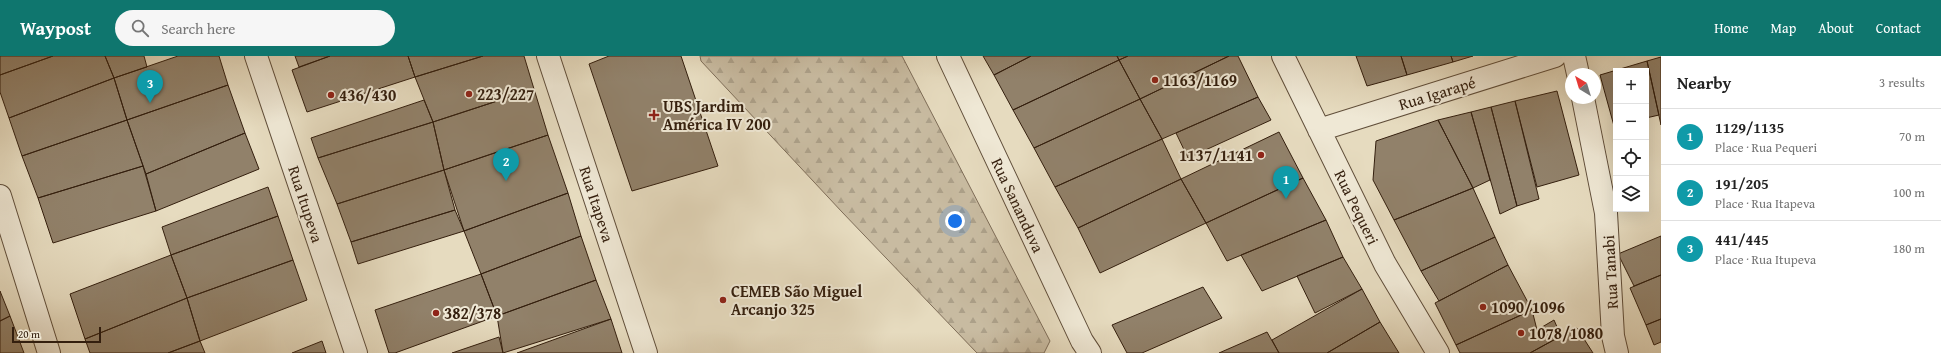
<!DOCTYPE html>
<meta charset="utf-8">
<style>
:root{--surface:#fff;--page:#f6f6f6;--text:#222;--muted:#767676;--line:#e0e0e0;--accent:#0f766e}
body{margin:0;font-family:"Gentium Book Plus",serif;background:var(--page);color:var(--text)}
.controls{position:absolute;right:12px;top:12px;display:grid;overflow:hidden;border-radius:0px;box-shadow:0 4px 16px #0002}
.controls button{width:36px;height:36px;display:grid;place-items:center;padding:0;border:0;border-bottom:1px solid var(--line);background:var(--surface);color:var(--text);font:20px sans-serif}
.compass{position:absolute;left:1565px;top:12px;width:36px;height:36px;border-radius:50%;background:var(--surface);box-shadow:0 4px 16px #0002;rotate:322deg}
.scale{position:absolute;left:12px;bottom:10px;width:89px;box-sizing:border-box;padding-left:4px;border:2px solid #341f0e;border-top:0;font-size:11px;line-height:14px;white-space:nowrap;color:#341f0e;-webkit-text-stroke:3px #efe8d5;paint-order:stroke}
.you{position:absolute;left:955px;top:165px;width:14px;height:14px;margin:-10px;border:3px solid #fff;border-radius:50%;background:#1a73e8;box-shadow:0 0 0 6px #1a73e833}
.badge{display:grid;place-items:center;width:26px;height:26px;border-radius:50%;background:var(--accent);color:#fff;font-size:13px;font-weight:700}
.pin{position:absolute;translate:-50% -33px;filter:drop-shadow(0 1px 2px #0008)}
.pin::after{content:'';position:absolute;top:21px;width:14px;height:12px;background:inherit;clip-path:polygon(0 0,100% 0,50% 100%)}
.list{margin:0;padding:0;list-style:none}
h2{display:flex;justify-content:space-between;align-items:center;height:52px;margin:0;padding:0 16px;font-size:17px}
h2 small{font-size:13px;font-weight:400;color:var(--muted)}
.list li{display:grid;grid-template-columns:26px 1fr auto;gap:12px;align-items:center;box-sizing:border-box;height:56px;padding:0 16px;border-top:1px solid var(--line)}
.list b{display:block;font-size:15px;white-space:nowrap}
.list p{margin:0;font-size:13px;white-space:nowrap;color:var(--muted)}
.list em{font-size:13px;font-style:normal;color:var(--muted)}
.icon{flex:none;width:22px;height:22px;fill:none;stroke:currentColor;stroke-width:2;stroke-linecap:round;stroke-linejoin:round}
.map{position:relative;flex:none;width:1661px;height:297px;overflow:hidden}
header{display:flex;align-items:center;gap:24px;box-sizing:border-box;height:56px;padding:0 20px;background:var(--accent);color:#fff}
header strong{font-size:19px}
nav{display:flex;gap:22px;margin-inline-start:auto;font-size:14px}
.search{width:280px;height:36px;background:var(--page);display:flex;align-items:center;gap:10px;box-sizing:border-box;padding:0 14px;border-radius:22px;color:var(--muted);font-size:15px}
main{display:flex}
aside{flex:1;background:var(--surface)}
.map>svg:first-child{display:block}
</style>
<header>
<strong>Waypost</strong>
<div class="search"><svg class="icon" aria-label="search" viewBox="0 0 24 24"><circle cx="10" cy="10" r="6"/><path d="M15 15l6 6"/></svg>Search here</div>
<nav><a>Home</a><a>Map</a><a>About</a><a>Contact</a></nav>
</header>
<main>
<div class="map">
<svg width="1661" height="297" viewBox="0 0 1661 297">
<defs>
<pattern id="forest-firs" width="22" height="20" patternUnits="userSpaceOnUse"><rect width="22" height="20" fill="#c8bba1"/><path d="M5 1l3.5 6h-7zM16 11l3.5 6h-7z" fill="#aca089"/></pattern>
</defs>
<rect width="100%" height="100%" fill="#e6dbbf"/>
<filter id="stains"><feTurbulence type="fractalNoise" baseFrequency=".005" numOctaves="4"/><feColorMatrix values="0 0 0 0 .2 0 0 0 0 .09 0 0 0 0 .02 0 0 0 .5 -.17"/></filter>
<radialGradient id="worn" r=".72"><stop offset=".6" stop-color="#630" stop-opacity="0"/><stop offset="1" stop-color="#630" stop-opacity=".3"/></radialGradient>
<path fill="url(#forest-firs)" stroke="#7e6d58" d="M700,0h202l148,285 -6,12h-67l-135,-141 -141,-151z"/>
<path fill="#91816a" stroke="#341f0e" d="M0,0h53l-53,19z
M53,0h52l9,22 -105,40 -9,-26v-17z
M105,0h39l3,11 -33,11z
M178,0h41l9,29 -101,35 -13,-42z
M295,0h35l-31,11z
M330,0h78l7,21 -108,35 -15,-42z
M408,0h75l-68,21z
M483,0h41l10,33 -101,33 -18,-45z
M609,0h72l37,110 -86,25 -43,-127z
M983,0h48l-37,19z
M1031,0h86l2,4 -106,50 -19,-35z
M1117,0h11l-9,4z
M1128,0h101l-89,43 -21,-39z
M1229,0h9l20,41 -96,42 -22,-40z
M1356,0h45l6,19 -40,11z
M1401,0h50l2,6 -46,13z
M1451,0h22l-20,6z
M1661,1v68l-14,-64z
M1119,4l21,39 -106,49 -21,-38z
M1647,5l12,54 -13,3v-47h-30v55h-2l-14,-51z
M114,22l13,42 -105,36 -13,-38z
M228,29l17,48 -99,41 -19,-54z
M534,33l14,46 -104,35 -11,-48z
M1557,35l22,84 -42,12 -22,-86z
M1258,41l13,23 -83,38 -12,-25z
M1140,43l22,40 -107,48 -21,-39z
M424,44l9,22 -115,36 -7,-20z
M1515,45l24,98 -22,7 -26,-99z
M1491,51l26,99 -17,8 -29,-102z
M1471,56l19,68 -17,8 -35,-68z
M127,64l16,46 -105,32 -16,-42z
M1438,64l35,68 -79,32 -21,-40 3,-39z
M433,66l11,48 -107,34 -19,-46z
M1279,76l24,46 -97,45 -25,-44z
M245,77l14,36 -103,42 -10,-37z
M548,79l20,58 -104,38 -20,-61z
M1162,83l19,40 -103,49 -23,-41z
M143,110l13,45 -103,32 -15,-45z
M444,114l11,40 -104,32 -14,-38z
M1303,122l23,42 -99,41 -21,-38z
M1181,123l25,44 -106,50 -22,-45z
M268,131l10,29 -107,39 -9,-28z
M1473,132l22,49 -74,34 -27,-51z
M568,137l13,43 -100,38 -17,-43z
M455,154l9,21 -106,33 -7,-22z
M278,160l15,44 -106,38 -16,-43z
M1326,164l17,37 -81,34 -21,-36z
M581,180l15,44 -99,36 -16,-42z
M1661,180v39l-27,11 -16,-32z
M1495,181l13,28 -69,36 -18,-30z
M171,199l16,43 -102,41 -15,-45z
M1343,201l19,32 -47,24 -18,-37z
M293,204l14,40 -107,41 -13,-43z
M1508,209l24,45 -76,35 -21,-42z
M481,218l16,42 -102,37h-6l-14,-43z
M1661,219v44l-15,6 -16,-37z
M596,224l15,39 -108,34 -6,-37z
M1203,231l19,31 -80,35h-15l-15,-28z
M1362,233l18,33 -53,31h-48l-7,-13z
M0,235l10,25 -10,5z
M187,242l13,43 -32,12h-78l-5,-14z
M1532,254l5,20 17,-10 7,16 -31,17h-70l-4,-8z
M10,260l14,37h-24v-32z
M611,263l11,34h-105z
M1661,263v23l-7,3 -8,-20z
M1380,266l19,31h-72z
M1577,272l16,25h-63l31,-17z
M1267,276l12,21h-60z
M499,281l4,16h-51z
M200,285l5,12h-37z
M322,285l4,12h-34z"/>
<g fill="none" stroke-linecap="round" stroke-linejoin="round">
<defs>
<path id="street" d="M256,0l100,297
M548,0l98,297
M948,0l134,285 8,12
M1283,0l102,208 53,89
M1574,0l4,18
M1583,42l23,115 7,123 4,17
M1319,74l236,-74
M0,140l49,157"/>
</defs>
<use href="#street" stroke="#604e3a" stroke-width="24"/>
<use href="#street" stroke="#efe8d5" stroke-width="22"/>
</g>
<g fill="#8f2418" stroke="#efe8d5" stroke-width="1.5">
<circle cx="1155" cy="24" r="4"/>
<circle cx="469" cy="38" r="4"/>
<circle cx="331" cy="39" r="4"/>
<path d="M652 53h4v4h4v4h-4v4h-4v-4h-4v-4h4z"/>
<circle cx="1261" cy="99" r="4"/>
<circle cx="723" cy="244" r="4"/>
<circle cx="1483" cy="251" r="4"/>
<circle cx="436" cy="257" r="4"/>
<circle cx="1521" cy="277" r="4"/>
</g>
<g text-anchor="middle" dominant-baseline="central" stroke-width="4" stroke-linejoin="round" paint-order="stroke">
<g font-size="16" font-weight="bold" fill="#341f0e" stroke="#efe8d5" text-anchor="start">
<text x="1163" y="24">1163/1169</text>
<text x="477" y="38">223/227</text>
<text x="339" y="39">436/430</text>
<text x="663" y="50">UBS Jardim<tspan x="663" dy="18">América IV 200</tspan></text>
<text x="1253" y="99" text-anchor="end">1137/1141</text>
<text x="731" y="235">CEMEB São Miguel<tspan x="731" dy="18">Arcanjo 325</tspan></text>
<text x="1491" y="251">1090/1096</text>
<text x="444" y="257">382/378</text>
<text x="1529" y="277">1078/1080</text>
</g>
<g font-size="16" fill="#341f0e" stroke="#efe8d5">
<text transform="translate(1437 37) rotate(-17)">Rua Igarapé</text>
<text transform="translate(306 148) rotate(72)">Rua Itupeva</text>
<text transform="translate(597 148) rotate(72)">Rua Itapeva</text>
<text transform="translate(1018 149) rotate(65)">Rua Sananduva</text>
<text transform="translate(1357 151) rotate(64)">Rua Pequeri</text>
<text transform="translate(1610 216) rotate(-93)">Rua Tanabi</text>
</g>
</g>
<rect width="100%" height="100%" filter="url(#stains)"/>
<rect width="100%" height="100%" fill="url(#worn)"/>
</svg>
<div class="controls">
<button>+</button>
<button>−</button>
<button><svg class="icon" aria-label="locate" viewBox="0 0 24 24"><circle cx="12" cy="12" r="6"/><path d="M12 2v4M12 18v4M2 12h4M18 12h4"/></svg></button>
<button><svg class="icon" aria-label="layers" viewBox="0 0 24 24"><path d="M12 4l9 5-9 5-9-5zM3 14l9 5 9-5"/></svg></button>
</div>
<svg class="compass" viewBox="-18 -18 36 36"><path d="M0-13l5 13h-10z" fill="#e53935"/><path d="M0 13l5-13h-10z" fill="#767676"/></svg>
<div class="scale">20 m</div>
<div class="you"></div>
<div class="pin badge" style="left:1286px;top:143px;background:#0f9aa8">1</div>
<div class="pin badge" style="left:506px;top:125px;background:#0f9aa8">2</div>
<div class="pin badge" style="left:150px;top:47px;background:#0f9aa8">3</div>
</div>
<aside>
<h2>Nearby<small>3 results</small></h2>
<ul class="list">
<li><span class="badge" style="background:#0f9aa8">1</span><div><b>1129/1135</b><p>Place · Rua Pequeri</p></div><em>70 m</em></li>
<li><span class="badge" style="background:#0f9aa8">2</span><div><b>191/205</b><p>Place · Rua Itapeva</p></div><em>100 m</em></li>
<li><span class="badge" style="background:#0f9aa8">3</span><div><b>441/445</b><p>Place · Rua Itupeva</p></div><em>180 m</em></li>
</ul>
</aside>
</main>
